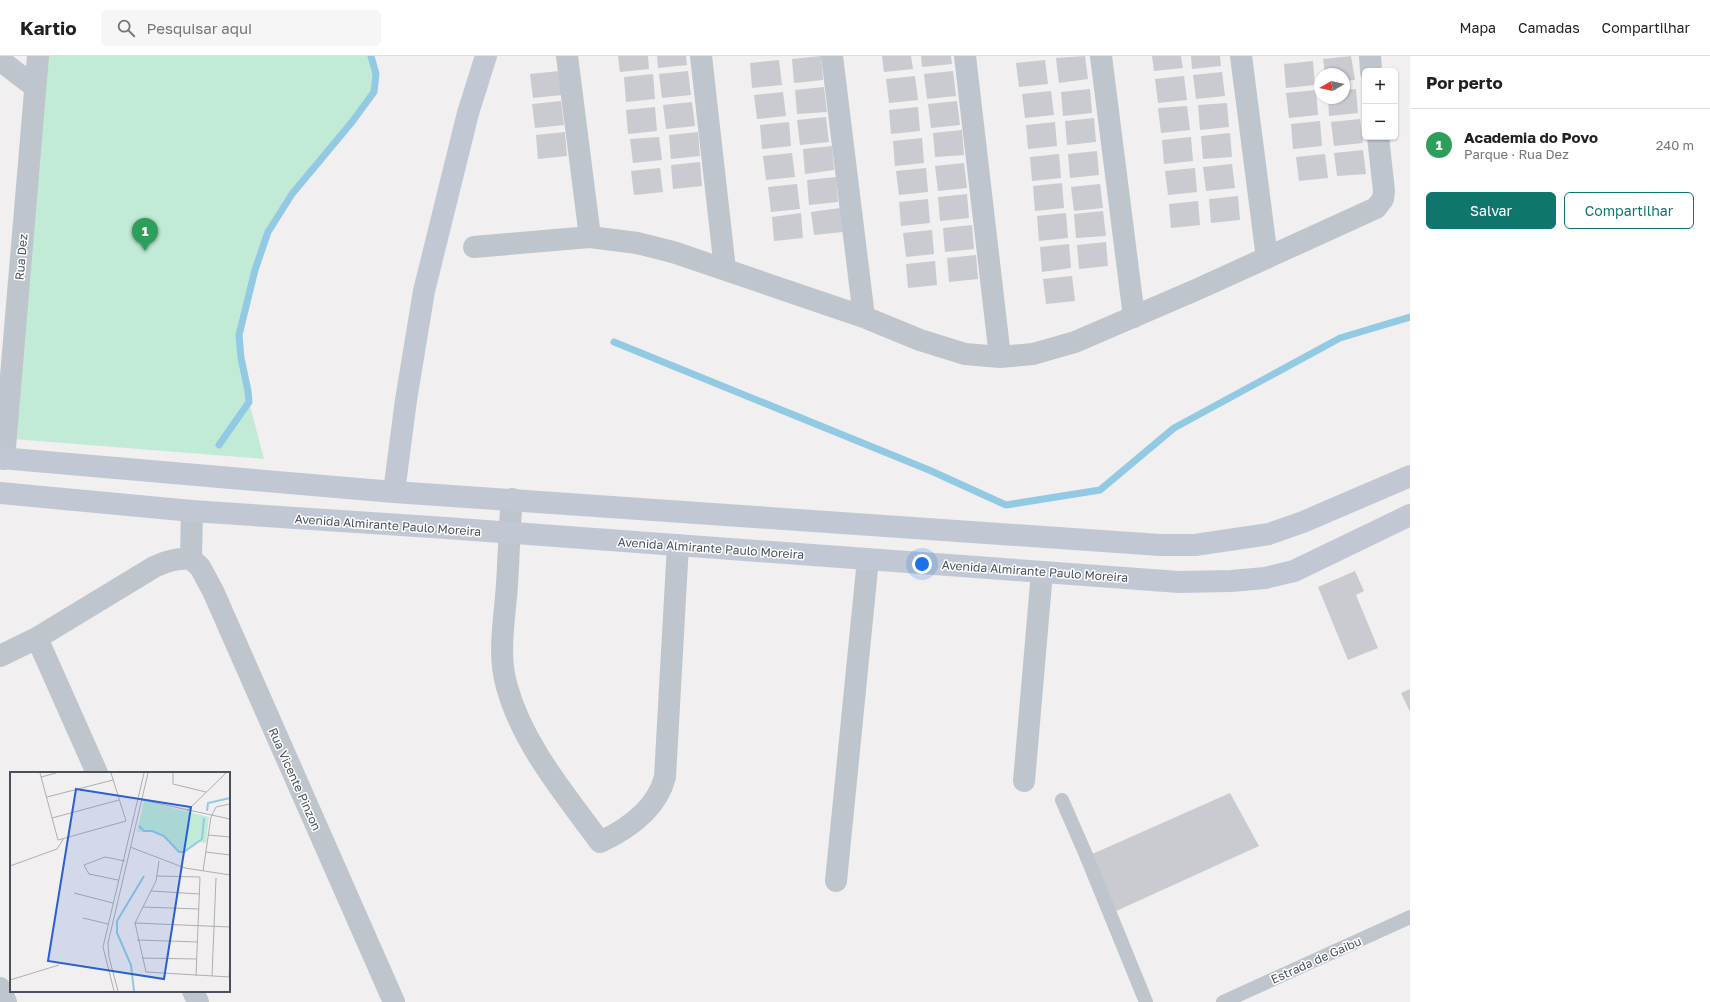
<!DOCTYPE html>
<html lang="pt">
<meta charset="utf-8">
<style>
:root{--surface:#fff;--page:#f6f6f6;--text:#202124;--muted:#757577;--line:#e0e0e0;--accent:#0f766e}
body{margin:0;font-family:"Golos Text",sans-serif;background:var(--page);color:var(--text)}
.controls{position:absolute;right:12px;top:12px;display:grid;overflow:hidden;border-radius:6px;box-shadow:0 1px 3px #0004}
.controls button{width:36px;height:36px;display:grid;place-items:center;padding:0;border:0;border-bottom:1px solid var(--line);background:var(--surface);color:var(--text);font:20px sans-serif}
.compass{position:absolute;left:1314px;top:12px;width:36px;height:36px;border-radius:50%;background:var(--surface);box-shadow:0 1px 3px #0004;rotate:261deg}
.you{position:absolute;left:922px;top:508px;width:14px;height:14px;margin:-10px;border:3px solid #fff;border-radius:50%;background:#1a73e8;box-shadow:0 0 0 6px #1a73e833}
.badge{display:grid;place-items:center;width:26px;height:26px;border-radius:50%;background:var(--accent);color:#fff;font-size:13px;font-weight:700}
.pin{position:absolute;translate:-50% -33px;filter:drop-shadow(0 1px 2px #0008)}
.pin::after{content:'';position:absolute;top:21px;width:14px;height:12px;background:inherit;clip-path:polygon(0 0,100% 0,50% 100%)}
.list{margin:0;padding:0;list-style:none}
h2{display:flex;justify-content:space-between;align-items:center;height:52px;margin:0;padding:0 16px;font-size:17px}
h2 small{font-size:13px;font-weight:400;color:var(--muted)}
.list li{display:grid;grid-template-columns:26px 1fr auto;gap:12px;align-items:center;box-sizing:border-box;height:72px;padding:0 16px;border-top:1px solid var(--line)}
.list b{display:block;font-size:15px;white-space:nowrap}
.list p{margin:0;font-size:13px;white-space:nowrap;color:var(--muted)}
.list em{font-size:13px;font-style:normal;color:var(--muted)}
.actions{display:flex;gap:8px;padding:12px 16px}
.actions a{flex:1;padding:9px 0;border:1px solid var(--accent);border-radius:6px;text-align:center;font-size:14px;color:var(--accent)}
.actions .main{background:var(--accent);color:#fff}
.icon{flex:none;width:22px;height:22px;fill:none;stroke:currentColor;stroke-width:2;stroke-linecap:round;stroke-linejoin:round}
.map{position:relative;flex:none;width:1410px;height:946px;overflow:hidden}
header{display:flex;align-items:center;gap:24px;box-sizing:border-box;height:56px;padding:0 20px;background:var(--surface);border-bottom:1px solid var(--line)}
header strong{font-size:19px}
nav{display:flex;gap:22px;margin-inline-start:auto;font-size:14px}
.search{width:280px;height:36px;background:var(--page);display:flex;align-items:center;gap:10px;box-sizing:border-box;padding:0 14px;border-radius:6px;color:var(--muted);font-size:15px}
main{display:flex}
aside{flex:1;background:var(--surface)}
.map>svg:first-child{display:block}
</style>
<header>
<strong>Kartio</strong>
<div class="search"><svg class="icon" aria-label="search" viewBox="0 0 24 24"><circle cx="10" cy="10" r="6"/><path d="M15 15l6 6"/></svg>Pesquisar aqui</div>
<nav><a>Mapa</a><a>Camadas</a><a>Compartilhar</a></nav>
</header>
<main>
<div class="map">
<svg width="1410" height="946" viewBox="0 0 1410 946">
<rect width="100%" height="100%" fill="#f1efef"/>
<path fill="#c1ebd6" d="M45,0h326l5,18 -2,18 -22,30 -60,72 -24,38 -13,38 -16,65 2,23 7,33 1,11 15,57 -251,-20z"/>
<g fill="none" stroke-linecap="round" stroke-linejoin="round">
<path stroke="#92cae4" stroke-width="7" d="M614,286l315,128 77,35 94,-15 74,-62 166,-90 70,-21
M219,389l30,-43 -1,-11 -7,-33 -2,-23 16,-65 13,-38 24,-38 60,-72 22,-30 2,-18 -5,-18"/>
</g>
<path fill="#c9cbd1" d="M618,0h30l1,13 -29,3z
M657,0h29l1,9 -29,3z
M821,0l2,24 -29,3 -2,-24z
M882,0h29l2,13 -29,3z
M921,0h30l1,8 -30,3z
M1085,0l3,23 -29,4 -3,-25z
M1152,0h29l2,12 -29,3z
M1191,0h29l1,10 -29,3z
M1351,0l4,24 -11,1v-7h-19l-2,-15z
M779,4l3,25 -30,3 -2,-25z
M1045,4l3,24 -29,3 -3,-24z
M1313,5l2,24 -29,3 -2,-24z
M559,15l3,24 -29,3 -3,-24z
M688,15l3,24 -29,3 -3,-24z
M953,15l3,25 -29,3 -3,-25z
M1222,16l3,24 -29,3 -3,-24z
M653,18l2,25 -29,3 -2,-25z
M915,20l3,24 -29,3 -3,-24z
M1184,20l3,24 -29,3 -3,-24z
M824,31l3,25 -30,2 -2,-24z
M1090,33l2,24 -29,3 -2,-24z
M1356,33l2,24 -29,3 -1,-18h16v-8z
M1316,34l2,25 -29,3 -3,-25z
M1051,35l3,24 -29,3 -3,-24z
M783,36l3,24 -29,3 -3,-24z
M561,45l3,24 -29,3 -3,-24z
M957,45l3,24 -29,3 -3,-24z
M692,46l3,24 -29,3 -3,-24z
M1227,47l2,24 -29,3 -2,-25z
M1187,50l3,24 -29,3 -3,-25z
M655,51l2,24 -29,3 -2,-24z
M918,51l2,24 -29,3 -2,-24z
M826,61l3,25 -29,3 -3,-25z
M1094,62l2,24 -29,3 -2,-24z
M1360,63l3,24 -29,3 -3,-24z
M1320,65l2,25 -29,3 -2,-25z
M789,66l2,24 -29,3 -2,-24z
M1055,66l2,24 -29,3 -2,-24z
M962,74l2,25 -29,2 -2,-24z
M565,76l2,24 -29,3 -2,-24z
M698,76l2,24 -29,3 -2,-24z
M1230,77l2,24 -29,2 -2,-23z
M659,81l3,23 -29,3 -3,-24z
M1191,81l2,24 -29,3 -2,-24z
M922,82l2,25 -29,3 -2,-25z
M832,90l2,24 -29,4 -2,-25z
M1363,94l3,24 -29,2 -3,-23z
M1097,95l2,24 -29,3 -2,-24z
M792,97l3,24 -29,3 -3,-24z
M1059,98l2,24 -29,3 -2,-24z
M1325,98l3,24 -29,3 -3,-24z
M700,106l2,24 -29,3 -2,-24z
M964,107l3,25 -29,3 -3,-25z
M1232,108l3,24 -29,3 -3,-24z
M660,112l3,24 -29,3 -3,-24z
M926,112l2,24 -29,3 -3,-24z
M1195,112l2,24 -29,3 -3,-24z
M836,121l2,25 -29,3 -2,-25z
M1062,127l2,25 -29,3 -2,-25z
M797,128l3,25 -29,3 -3,-25z
M1100,128l3,24 -29,3 -3,-24z
M967,138l2,24 -29,3 -2,-24z
M1238,140l2,24 -29,3 -2,-24z
M928,143l2,24 -29,3 -2,-24z
M1198,145l2,24 -29,3 -2,-24z
M840,152l3,24 -29,3 -3,-23z
M1103,155l3,25 -30,2 -2,-24z
M801,157l2,25 -29,3 -2,-24z
M1066,157l2,25 -29,3 -2,-25z
M972,169l2,24 -29,3 -2,-24z
M932,174l2,24 -28,3 -3,-24z
M1106,186l2,24 -29,3 -2,-24z
M1069,188l2,24 -29,4 -2,-25z
M976,199l2,24 -29,3 -2,-24z
M935,205l2,24 -29,3 -2,-24z
M1072,220l3,25 -29,3 -3,-25z
M1355,515l9,20 -8,4 22,53 -30,12 -30,-73z
M1410,633v23l-9,-19z
M1230,737l29,53 -145,66 -24,-57z"/>
<g fill="none" stroke-linecap="round" stroke-linejoin="round">
<path stroke="#bfc5cd" stroke-width="14" d="M1062,744l24,55 60,147
M1223,946l187,-85"/>
<path stroke="#bfc5cd" stroke-width="22" d="M567,0l23,181
M701,0l24,213
M832,0l32,261
M965,0l35,301
M1101,0l33,261
M1241,0l26,202
M1370,0l1,15
M0,4l35,27
M474,191l116,-10 47,6 36,9 191,65 56,23 45,14 35,3 33,-3 42,-12 123,-53 178,-81 7,-9 1,-8 -6,-54
M4,403l34,-403
M512,443c-3,29 -3,57 -5,85 -2,34 -10,70 0,103 16,58 58,107 93,155 28,-13 57,-34 65,-65l13,-232
M191,503l9,8 13,24 181,411
M191,503l1,-48
M37,582l60,135
M0,600l37,-18 117,-71c13,-6 23,-9 37,-8
M1024,725l18,-209
M836,825l32,-322
M0,932l6,14
M193,935l5,11"/>
<path stroke="#c1c8d4" stroke-width="22" d="M0,402l394,34 766,53h35l74,-11 34,-12 107,-46
M394,436l12,-92 18,-109 44,-178 18,-57
M0,437l192,18 254,17 733,54 52,-1 34,-3 29,-7 116,-56"/>
</g>
<g text-anchor="middle" dominant-baseline="central" stroke-width="3" stroke-linejoin="round" paint-order="stroke">
<g font-size="12" fill="#49505b" stroke="#fff">
<text transform="translate(21 201) rotate(-85)">Rua Dez</text>
<text transform="translate(388 469) rotate(4)">Avenida Almirante Paulo Moreira</text>
<text transform="translate(711 492) rotate(4)">Avenida Almirante Paulo Moreira</text>
<text transform="translate(1035 515) rotate(4)">Avenida Almirante Paulo Moreira</text>
<text transform="translate(295 723) rotate(66)">Rua Vicente Pinzon</text>
<text transform="translate(1316 904) rotate(-24)">Estrada de Gaibu</text>
</g>
</g>
<g transform="translate(10 716)">
<rect width="220" height="220" fill="#f1efef"/>
<path d="M134,29l65,16 -3,26 -7,-1 -17,11 -22,-19 -8,-3 -15,1z" fill="#c1ebd6"/>
<path fill="none" stroke="#92cae4" stroke-width="2" d="M197,39l1,-8 22,-5M129,54l5,5h8l12,5 15,16h5l18,-13 2,-21M124,219l-3,-26 -14,-32v-12l27,-45"/>
<path fill="none" stroke="#aeafb4" stroke-width="1" d="M30,1l18,67 68,-19M101,1l15,48M163,1v11l33,8M31,5l15,-4M37,25l66,-17M132,28l88,19M177,39l39,-38M42,46l67,-18M198,63l22,2M120,75l55,21 45,7M196,80l24,3M149,89l-3,20 -21,42 11,49 84,5M0,94l47,-17 7,-11M193,99l8,-54 5,-10 14,-3M147,104l43,1 -4,99M108,108l-29,-6 -5,-9 21,-8 20,4M141,119l49,3M64,121l39,10M133,135l56,2M73,146l25,6M125,151l95,4M127,168l61,2M132,186l55,1M202,204l4,-98M219,205l1,-19M0,208l49,-15M104,219l-11,-44 41,-174M108,219l-9,-34 -1,-14 40,-170"/>
<path fill="#2960d2" fill-opacity="0.15" stroke="#2960d2" stroke-width="2" d="M66,17l115,18 -27,172 -116,-18z"/>
<rect width="220" height="220" fill="none" stroke="#49505b" stroke-width="2"/>
</g>
</svg>
<div class="controls">
<button>+</button>
<button>−</button>
</div>
<svg class="compass" viewBox="-18 -18 36 36"><path d="M0-13l5 13h-10z" fill="#e53935"/><path d="M0 13l5-13h-10z" fill="#757577"/></svg>
<div class="you"></div>
<div class="pin badge" style="left:145px;top:195px;background:#2e9e5b">1</div>
</div>
<aside>
<h2>Por perto<small></small></h2>
<ul class="list">
<li><span class="badge" style="background:#2e9e5b">1</span><div><b>Academia do Povo</b><p>Parque · Rua Dez</p></div><em>240 m</em></li>
</ul>
<div class="actions"><a class="main">Salvar</a><a>Compartilhar</a></div>
</aside>
</main>
